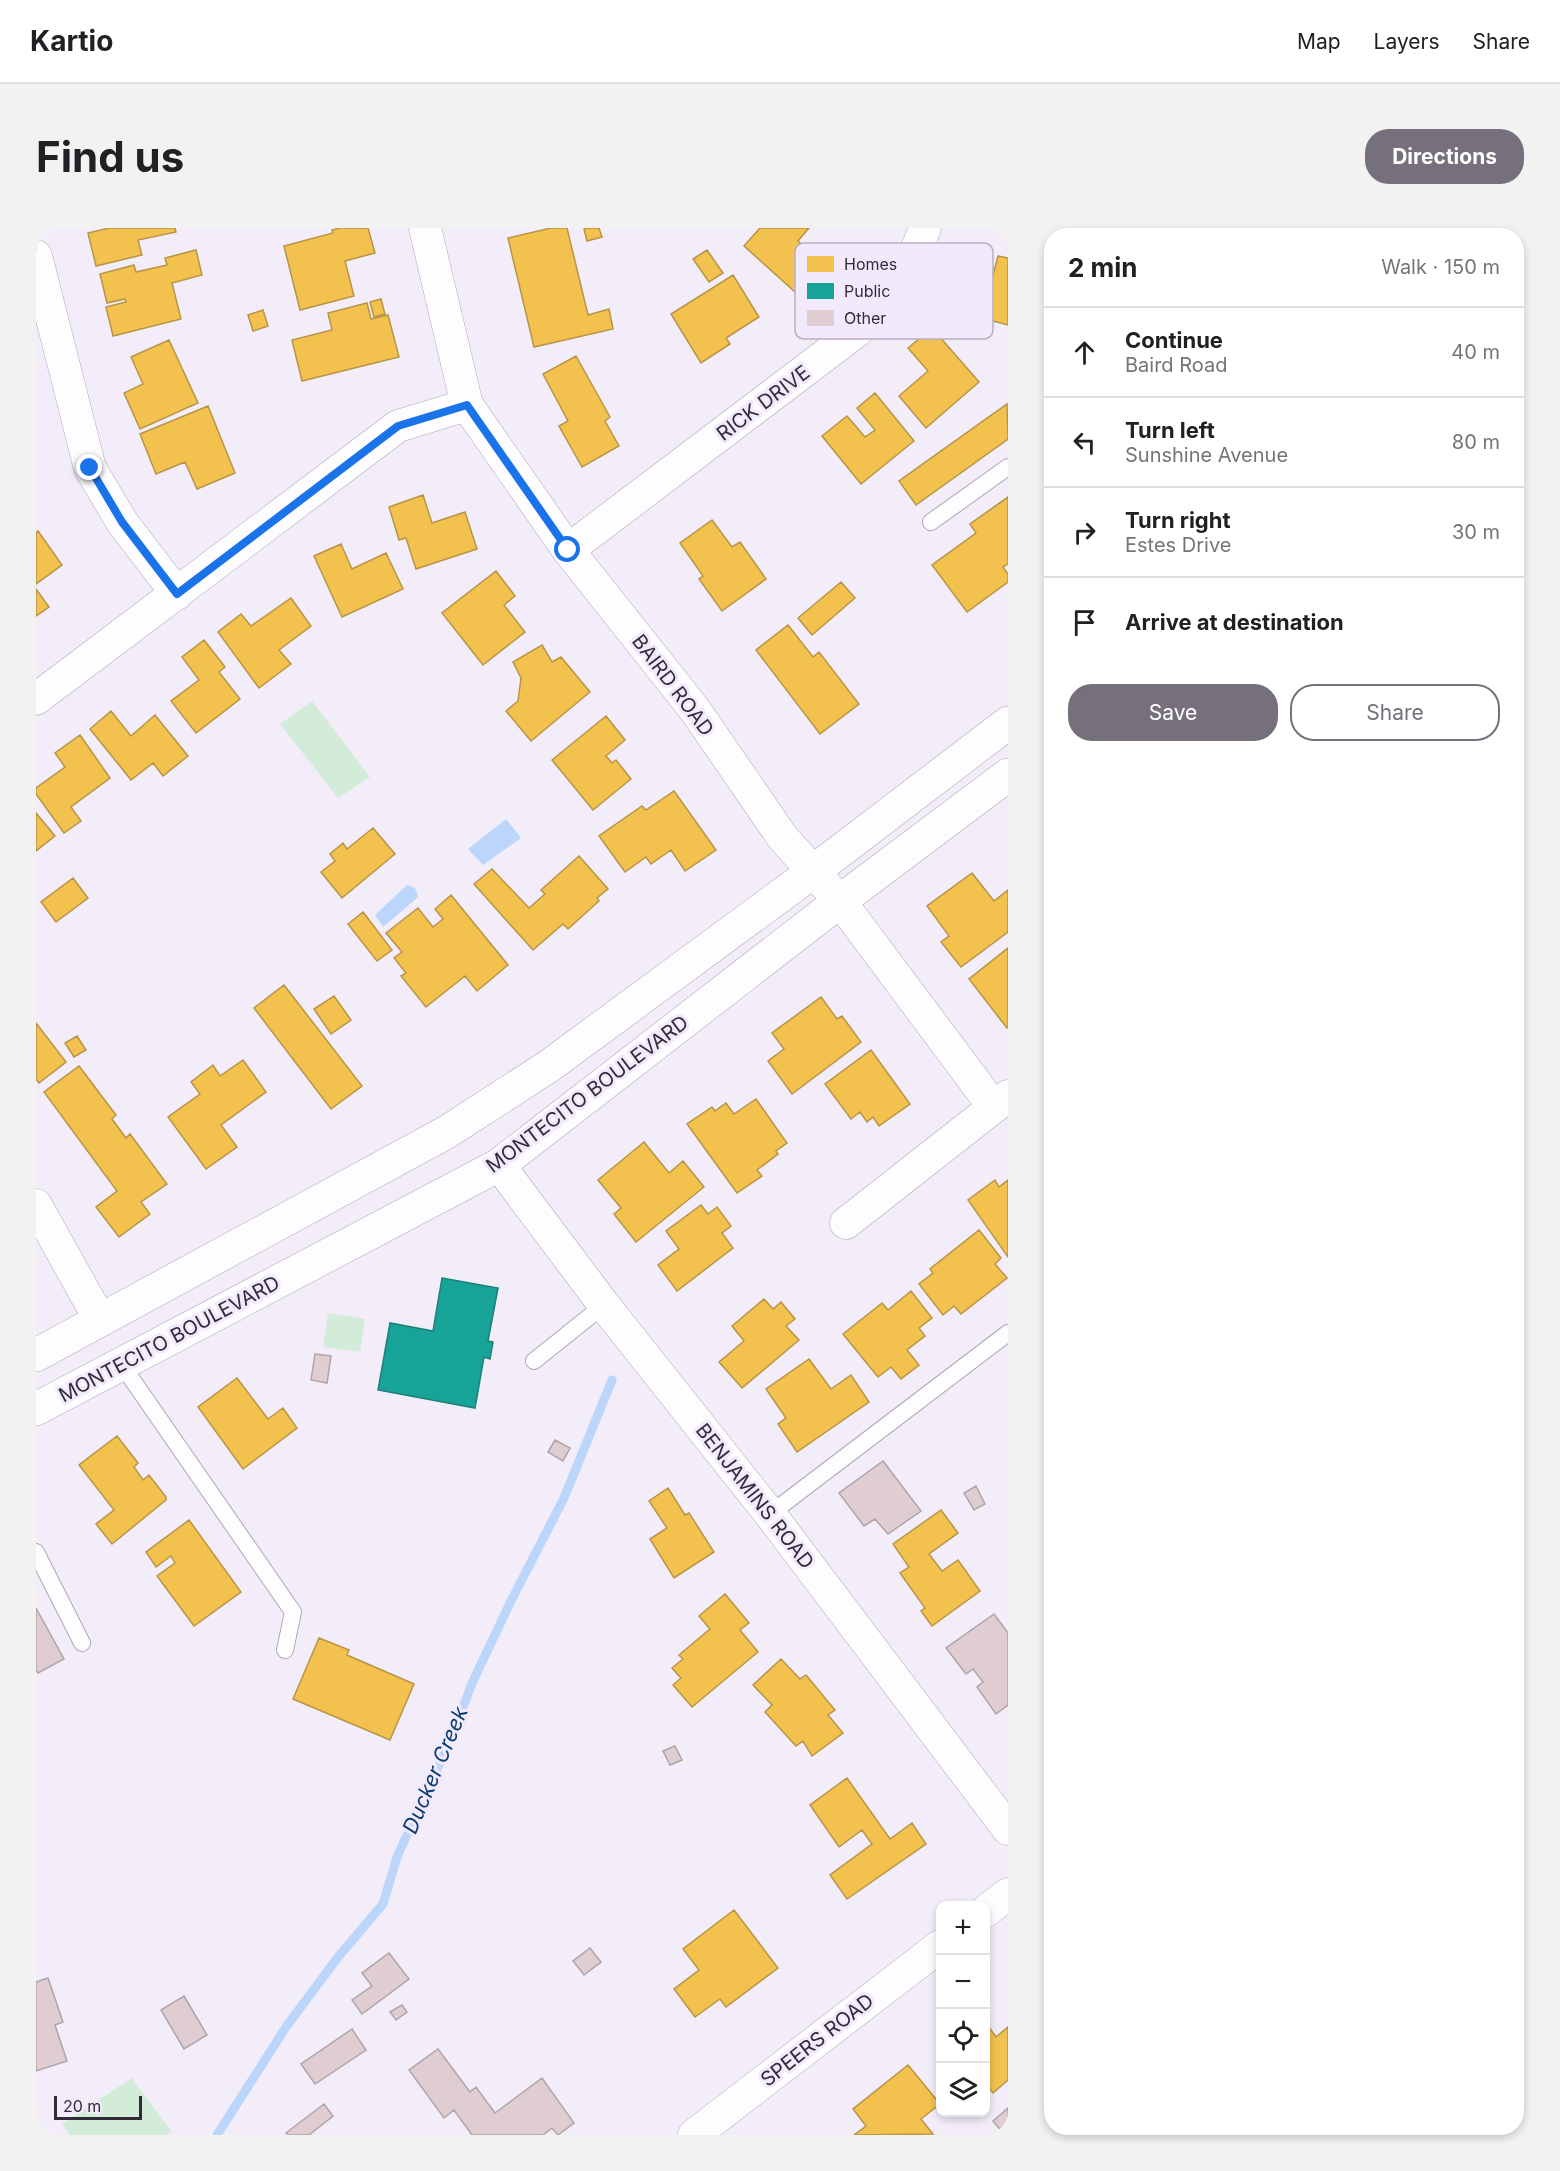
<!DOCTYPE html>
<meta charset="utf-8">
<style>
:root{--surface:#fff;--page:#f2f2f2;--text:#202124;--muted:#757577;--line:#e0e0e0;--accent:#75707b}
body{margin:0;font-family:Inter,sans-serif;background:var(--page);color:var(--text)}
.controls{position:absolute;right:18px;bottom:18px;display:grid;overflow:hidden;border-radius:12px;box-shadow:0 3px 9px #0003}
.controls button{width:54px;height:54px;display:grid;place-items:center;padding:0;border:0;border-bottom:2px solid var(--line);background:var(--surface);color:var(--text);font:30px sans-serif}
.scale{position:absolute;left:18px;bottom:15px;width:88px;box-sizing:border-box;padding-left:6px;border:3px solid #322c38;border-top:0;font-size:16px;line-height:21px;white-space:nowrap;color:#322c38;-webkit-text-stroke:4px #f2e9fc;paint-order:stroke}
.stop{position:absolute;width:18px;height:18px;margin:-14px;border:4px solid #1a73e8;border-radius:50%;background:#fff}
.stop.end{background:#1a73e8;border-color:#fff;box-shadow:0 2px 6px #0008}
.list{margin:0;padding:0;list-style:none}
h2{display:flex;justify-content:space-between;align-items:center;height:78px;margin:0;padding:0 24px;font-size:26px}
h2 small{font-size:20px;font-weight:400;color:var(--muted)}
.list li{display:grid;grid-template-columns:39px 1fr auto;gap:18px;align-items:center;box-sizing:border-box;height:90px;padding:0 24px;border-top:2px solid var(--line)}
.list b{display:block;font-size:22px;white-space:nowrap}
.list p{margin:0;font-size:20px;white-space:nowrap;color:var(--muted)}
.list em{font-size:20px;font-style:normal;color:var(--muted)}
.actions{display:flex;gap:12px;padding:18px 24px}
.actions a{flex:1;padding:14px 0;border:2px solid var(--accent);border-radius:24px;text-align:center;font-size:21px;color:var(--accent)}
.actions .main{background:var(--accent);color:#fff}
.icon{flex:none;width:33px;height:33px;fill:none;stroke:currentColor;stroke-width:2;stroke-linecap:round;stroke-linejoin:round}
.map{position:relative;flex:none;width:972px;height:1907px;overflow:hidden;border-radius:24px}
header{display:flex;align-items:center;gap:36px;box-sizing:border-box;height:84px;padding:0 30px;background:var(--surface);border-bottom:2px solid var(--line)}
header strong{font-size:28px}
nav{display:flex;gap:33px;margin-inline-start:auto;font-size:21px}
.intro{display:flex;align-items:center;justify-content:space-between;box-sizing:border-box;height:144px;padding:0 36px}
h1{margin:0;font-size:42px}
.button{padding:15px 27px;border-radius:24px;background:var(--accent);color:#fff;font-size:21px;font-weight:700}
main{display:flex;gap:36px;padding:0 36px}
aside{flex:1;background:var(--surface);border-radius:24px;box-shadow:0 3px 9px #0003}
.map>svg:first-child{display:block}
</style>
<header>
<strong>Kartio</strong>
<nav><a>Map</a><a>Layers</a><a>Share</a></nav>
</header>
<div class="intro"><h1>Find us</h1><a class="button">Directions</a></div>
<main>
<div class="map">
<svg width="972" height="1907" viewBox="0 0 972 1907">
<rect width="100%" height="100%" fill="#f2edf8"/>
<path fill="#d2ecd9" d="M276,473l58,76 -32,21 -58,-74z
M292,1085l37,6 -5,33 -37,-5z
M96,1850l39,53 -5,4h-96l-8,-11z"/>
<path fill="#bcd5fa" d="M470,591l15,19 -38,27 -15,-16z
M371,657l8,3 3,9 -35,30 -8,-12z"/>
<path fill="#f2c14e" stroke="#b89447" stroke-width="1.5" d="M73,0h66l1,4 -38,8 4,15 -46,11 -8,-33z
M304,0h28l7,25 -30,8 9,35 -54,14 -16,-64 49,-13 -1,-3z
M515,0h16l21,87 21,-6 4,20 -79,18 -26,-109z
M552,0h11l3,9 -15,4 -3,-12z
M724,0h49l-11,13 24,22 -27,29 -51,-46z
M160,22l6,25 -30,8 9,36 -68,17 -7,-29 20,-5 -1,-3 -18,4 -7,-29 34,-9 2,7 31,-7 -2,-7z
M671,22l16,23 -14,9 -16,-23z
M962,28l10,2v67l-60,-16 9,-32 33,9z
M697,47l26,42 -33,21 4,6 -29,19 -30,-49z
M345,71l4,15 -11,3 -4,-15z
M331,75l4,16 17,-4 11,42 -97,24 -10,-41 40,-10 -4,-17z
M227,82l5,16 -15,5 -5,-16z
M896,100l47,54 -53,46 -27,-32 29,-25 -20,-23z
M133,112l29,63 -58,26 -16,-36 19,-9 -12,-27z
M540,128l34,61 -5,4 14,25 -37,21 -23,-41 9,-5 -25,-47z
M839,165l39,48 -53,43 -39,-48 25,-20 18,21 10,-7 -18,-22z
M971,176l1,35 -92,66 -17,-24z
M172,178l27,67 -38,16 -12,-27 -29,12 -16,-40z
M387,267l9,28 33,-11 12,37 -61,20 -10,-31 -7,2 -10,-33z
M972,269v67l-5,3 5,7v8l-41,30 -35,-47 44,-32 -6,-9z
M676,292l20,27 8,-5 26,37 -44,32 -23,-32 4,-3 -23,-33z
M2,303l24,34 -26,19v-51z
M305,316l11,25 34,-16 17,36 -61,28 -28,-61z
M460,343l19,25 -11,9 21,27 -42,33 -41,-52z
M805,354l14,16 -43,37 -14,-17z
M0,361l13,18 -13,9z
M255,370l20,28 -32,24 12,14 -32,24 -41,-56 23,-18 10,12z
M752,397l25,32 6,-5 40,52 -39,30 -64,-84z
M168,412l21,27 -6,5 21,27 -44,34 -25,-32 28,-21 -17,-23z
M506,417l10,17 9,-5 29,35 -59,49 -25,-30 12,-10 3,-23 -8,-16z
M75,483l20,25 24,-21 33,41 -25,20 -10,-13 -22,17 -41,-51z
M570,488l19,24 -19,16 6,7 4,-3 15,19 -38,31 -41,-50z
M44,507l30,43 -39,29 10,14 -17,12 -28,-39v-6l29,-21 -10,-14z
M638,563l42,59 -31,21 -14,-21 -20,14 -5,-7 -21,15 -26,-36 43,-30 4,4z
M0,585l19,23 -19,15z
M337,600l22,26 -53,44 -21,-26 14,-11 -5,-7 13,-11 4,6z
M543,628l29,33 -11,9 2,3 -31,28 -5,-5 -30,26 -59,-66 18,-15 37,39 16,-14 -4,-4z
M936,645l22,28 14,-11v42l-47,35 -20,-25 8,-6 -22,-30z
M37,650l15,20 -32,24 -15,-20z
M415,667l57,70 -31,26 -12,-15 -39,31 -25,-31 5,-3 -12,-15 8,-6 -16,-19 32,-25 15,19 10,-8 -8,-10z
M327,684l29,38 -15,11 -29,-37z
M972,720v79l-1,1 -38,-49z
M248,757l78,101 -31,23 -77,-101z
M298,768l17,24 -20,14 -17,-25z
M785,769l16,22 5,-3 19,26 -69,52 -24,-33 16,-12 -12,-16z
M0,795l30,39 -27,21 -3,-4z
M41,808l9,14 -12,7 -9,-14z
M835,822l39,54 -31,22 -6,-9 -6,5 -7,-10 -9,7 -26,-35z
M207,832l23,32 -45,33 16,22 -31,22 -38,-52 32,-23 -9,-12 22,-17 7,11z
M43,838l37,49 -4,4 14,19 4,-4 37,50 -26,18 9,12 -31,23 -23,-30 21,-16 -73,-99z
M720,871l31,44 -11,8 2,3 -21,16 5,6 -25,17 -50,-69 25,-17 3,4 11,-8 8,11z
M608,914l25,31 14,-12 21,26 -68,55 -22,-28 7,-6 -23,-28z
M959,952l4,7 9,-7v77l-40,-57z
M665,977l7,9 9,-7 14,19 -9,7 11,15 -56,43 -19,-26 21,-16 -13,-18z
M943,1002l22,28 -6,6 12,14 -46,36 -7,-8 -11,9 -24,-31 14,-11 -3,-4z
M875,1063l21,27 -13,10 6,8 -18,14 12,15 -18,14 -10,-12 -13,10 -35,-43 39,-31 6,7z
M728,1071l9,10 8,-7 14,17 -9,7 13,14 -57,48 -23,-26 25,-21 -12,-15z
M773,1131l22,30 20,-14 18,27 -72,50 -19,-28 8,-6 -20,-29z
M201,1150l31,41 15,-11 14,20 -54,41 -45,-62z
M81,1208l21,27 -4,4 9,13 6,-5 17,22v3l-54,44 -16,-20 18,-14 -35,-45z
M632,1260l17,27 4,-2 25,39 -40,26 -24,-39 17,-11 -18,-27z
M905,1282l17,23 -29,21 13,17 16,-11 22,31 -48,35 -11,-15 4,-3 -25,-35 9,-6 -16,-23z
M153,1292l52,72 -47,34 -37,-50 18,-13 -4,-7 -15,11 -10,-15z
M689,1366l24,29 -9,7 18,22 -66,55 -19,-22 8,-7 -9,-10 11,-9 -4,-4 31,-26 -11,-13z
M283,1410l30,12 -2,5 67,29 -24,56 -97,-41z
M745,1431l19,20 6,-4 29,35 -7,5 15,18 -31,23 -9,-15 -7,5 -31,-34 7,-7 -19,-20z
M811,1550l43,61 22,-16 14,21 -79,55 -17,-24 42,-31 -10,-14 -23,17 -29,-42z
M698,1682l44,58 -52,39 -6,-8 -25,18 -21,-28 25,-19 -16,-21z
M950,1795l10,14 12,-10v53l-15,13 -7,-9z
M872,1837l32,39 -19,15 12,15 -79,1 12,-9 -13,-17z"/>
<path fill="#17a398" stroke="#1f7f7b" stroke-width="1.5" d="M406,1050l56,10 -10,53 5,1 -3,17 -6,-2 -9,51 -97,-18 12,-67 43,8z"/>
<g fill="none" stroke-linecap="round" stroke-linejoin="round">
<path stroke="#bcd5fa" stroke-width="9" d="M181,1907l69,-108 52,-70 45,-53 14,-47 53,-116 23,-60 38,-80 53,-103 48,-118"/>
</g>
<path fill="#dfcdd2" stroke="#aea5a9" stroke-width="1.5" d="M279,1126l16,2 -4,27 -16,-3z
M519,1212l15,8 -7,13 -15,-9z
M847,1233l38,50 -33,23 -13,-15 -11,7 -25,-33z
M940,1258l9,18 -11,6 -10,-17z
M0,1380l28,51 -26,14 -2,-3z
M958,1386l14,19v72l-12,9 -19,-27 6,-5 -10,-13 -7,5 -20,-26z
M639,1518l7,14 -12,5 -7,-14z
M554,1720l11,14 -17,13 -11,-14z
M353,1725l20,26 -47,35 -10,-14 20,-14 -10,-13z
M12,1750l15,44 -8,3 12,36 -31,10v-89z
M148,1768l23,39 -23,14 -23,-39z
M366,1777l5,7 -11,8 -6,-8z
M316,1801l14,21 -51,34 -14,-20z
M402,1821l32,43 6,-5 19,26 47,-35 32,45 -16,12 -6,-7 -9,7h-71l-18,-25 -10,8 -35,-48z
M288,1876l9,12 -24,19h-21l-2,-2z
M972,1880v27h-3l-12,-14z"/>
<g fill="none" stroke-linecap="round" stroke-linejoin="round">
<defs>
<path id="service" d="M895,294l77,-55
M498,1133l70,-56
M86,1137l171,247 -8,38
M734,1286l238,-181
M0,1324l46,91"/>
<path id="minor" d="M389,0l42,177 101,145 127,160 88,128 57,63 153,205
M0,28l54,212 32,54 55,72
M532,322l289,-219c32,-31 53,-61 68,-103
M0,471l362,-273 69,-21
M463,937l105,140 166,209 238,315
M0,977l64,115
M810,995l162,-127
M950,1683l22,-17
M658,1907l246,-189"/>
<path id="secondary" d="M0,1127l411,-223 102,-66 265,-195 194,-148
M0,1181l463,-244 341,-264 168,-126"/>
</defs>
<use href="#service" stroke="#ada8b2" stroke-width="18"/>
<use href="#minor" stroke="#ada8b2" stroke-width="33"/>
<use href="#secondary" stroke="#ada8b2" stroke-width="34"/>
<use href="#service" stroke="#fdfcfe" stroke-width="16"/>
<use href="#minor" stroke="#fdfcfe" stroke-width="32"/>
<use href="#secondary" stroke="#fdfcfe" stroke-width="33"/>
</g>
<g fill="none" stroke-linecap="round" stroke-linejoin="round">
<path stroke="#1a73e8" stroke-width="8" d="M54,240l32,54 55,72 221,-168 69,-21 101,145"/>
</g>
<g text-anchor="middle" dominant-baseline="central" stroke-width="6" stroke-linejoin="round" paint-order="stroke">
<g font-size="20" fill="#322c38" stroke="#f2e9fc">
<text transform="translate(727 175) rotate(-37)">RICK DRIVE</text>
<text transform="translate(637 457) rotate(53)">BAIRD ROAD</text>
<text transform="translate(551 866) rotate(-37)">MONTECITO BOULEVARD</text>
<text transform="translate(133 1111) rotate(-28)">MONTECITO BOULEVARD</text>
<text transform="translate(719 1268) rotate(52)">BENJAMINS ROAD</text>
<text transform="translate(781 1812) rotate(-38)">SPEERS ROAD</text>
</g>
<g font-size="21" font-style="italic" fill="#0b3c70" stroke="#f2e9fc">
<text transform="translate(399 1542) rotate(-67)">Ducker Creek</text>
</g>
</g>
<rect x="759" y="15" width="198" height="96" rx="9" fill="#f2e9fc" stroke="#b8b0c1" stroke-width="1.5"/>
<rect x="771" y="28" width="27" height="16" fill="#f2c14e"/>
<rect x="771" y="55" width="27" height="16" fill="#17a398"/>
<rect x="771" y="82" width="27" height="16" fill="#dfcdd2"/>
<g font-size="16" fill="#322c38">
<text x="808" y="42">Homes</text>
<text x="808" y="69">Public</text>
<text x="808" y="96">Other</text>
</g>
</svg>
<div class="controls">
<button>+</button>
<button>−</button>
<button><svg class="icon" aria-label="locate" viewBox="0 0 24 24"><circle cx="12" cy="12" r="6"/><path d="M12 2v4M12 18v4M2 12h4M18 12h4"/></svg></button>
<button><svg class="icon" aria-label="layers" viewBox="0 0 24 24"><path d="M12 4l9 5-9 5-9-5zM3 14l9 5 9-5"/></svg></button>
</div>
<div class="scale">20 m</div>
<div class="stop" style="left:532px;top:322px"></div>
<div class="stop end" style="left:54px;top:240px"></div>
</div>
<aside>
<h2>2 min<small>Walk · 150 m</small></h2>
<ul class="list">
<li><svg class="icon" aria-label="ahead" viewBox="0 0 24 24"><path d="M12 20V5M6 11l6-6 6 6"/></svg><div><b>Continue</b><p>Baird Road</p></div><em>40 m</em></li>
<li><svg class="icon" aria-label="left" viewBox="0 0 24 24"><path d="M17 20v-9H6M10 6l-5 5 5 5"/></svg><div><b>Turn left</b><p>Sunshine Avenue</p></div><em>80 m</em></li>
<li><svg class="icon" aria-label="right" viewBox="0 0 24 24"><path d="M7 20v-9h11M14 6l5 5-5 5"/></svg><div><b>Turn right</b><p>Estes Drive</p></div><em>30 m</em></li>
<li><svg class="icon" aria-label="arrive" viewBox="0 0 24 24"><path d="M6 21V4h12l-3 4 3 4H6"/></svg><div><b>Arrive at destination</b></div></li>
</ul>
<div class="actions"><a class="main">Save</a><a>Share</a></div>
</aside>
</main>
